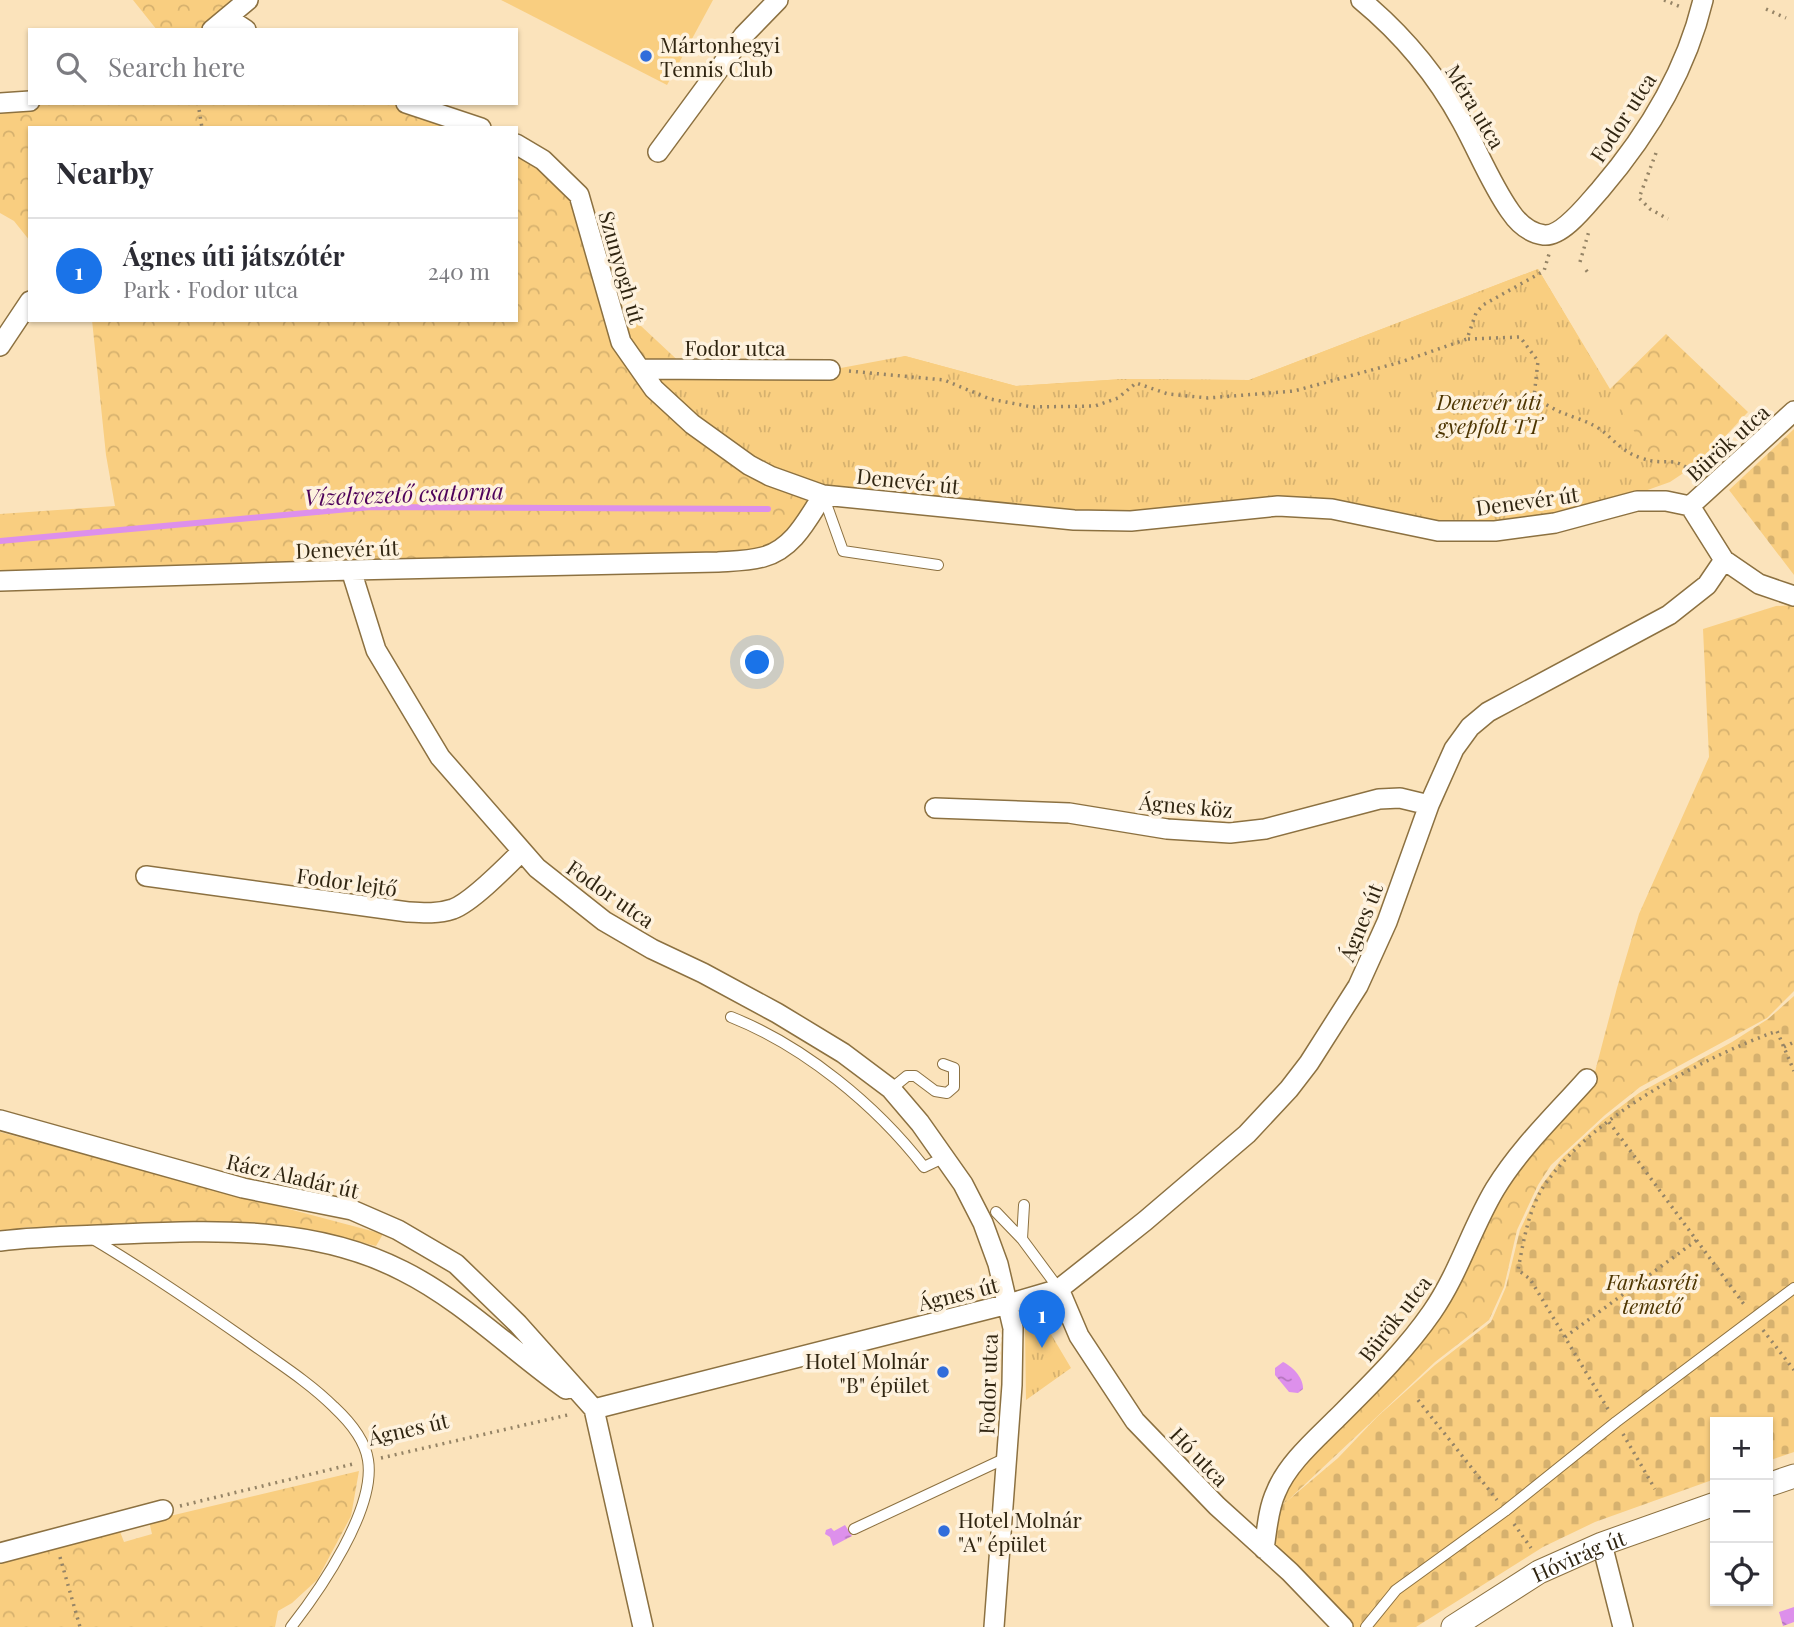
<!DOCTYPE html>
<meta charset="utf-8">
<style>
:root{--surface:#fff;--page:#f2f2f3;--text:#2b2b33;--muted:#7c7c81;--line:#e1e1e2;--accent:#1a73e8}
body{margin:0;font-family:"Playfair Display",serif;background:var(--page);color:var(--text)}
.controls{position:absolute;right:21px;bottom:21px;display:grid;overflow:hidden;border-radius:0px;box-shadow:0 2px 5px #0004}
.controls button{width:63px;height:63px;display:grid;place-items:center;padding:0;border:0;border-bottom:2px solid var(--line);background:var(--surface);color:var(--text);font:35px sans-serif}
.you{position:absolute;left:758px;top:663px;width:24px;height:24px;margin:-18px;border:5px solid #fff;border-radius:50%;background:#1a73e8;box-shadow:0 0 0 10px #1a73e833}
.badge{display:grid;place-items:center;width:46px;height:46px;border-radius:50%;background:var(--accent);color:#fff;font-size:23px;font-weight:700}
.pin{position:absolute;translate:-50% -58px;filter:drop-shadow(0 2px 4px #0008)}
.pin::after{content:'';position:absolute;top:37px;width:24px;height:21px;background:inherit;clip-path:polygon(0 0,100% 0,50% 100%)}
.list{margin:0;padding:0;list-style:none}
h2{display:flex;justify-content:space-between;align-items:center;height:91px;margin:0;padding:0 28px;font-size:30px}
h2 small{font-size:23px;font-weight:400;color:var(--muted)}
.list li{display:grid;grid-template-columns:46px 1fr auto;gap:21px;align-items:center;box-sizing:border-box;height:105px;padding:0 28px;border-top:2px solid var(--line)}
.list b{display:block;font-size:26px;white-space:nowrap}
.list p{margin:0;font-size:23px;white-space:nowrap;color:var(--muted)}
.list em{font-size:23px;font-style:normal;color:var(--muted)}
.icon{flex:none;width:38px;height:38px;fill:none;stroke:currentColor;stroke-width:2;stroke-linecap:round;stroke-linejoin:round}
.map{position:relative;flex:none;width:1794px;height:1627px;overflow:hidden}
.search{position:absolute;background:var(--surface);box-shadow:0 2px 5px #0004;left:28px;top:28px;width:490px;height:77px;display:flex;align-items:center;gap:18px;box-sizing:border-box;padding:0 24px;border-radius:0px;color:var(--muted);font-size:26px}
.panel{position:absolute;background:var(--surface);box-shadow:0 2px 5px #0004;left:28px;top:126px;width:490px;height:196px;border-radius:0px}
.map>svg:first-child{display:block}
</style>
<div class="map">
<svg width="1794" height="1627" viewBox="0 0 1794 1627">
<defs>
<pattern id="forest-crowns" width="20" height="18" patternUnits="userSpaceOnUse" patternTransform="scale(1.75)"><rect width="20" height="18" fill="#f9ce80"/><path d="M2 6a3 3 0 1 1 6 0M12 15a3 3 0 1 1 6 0" fill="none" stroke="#d6b16e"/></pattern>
<pattern id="cemetery-stones" width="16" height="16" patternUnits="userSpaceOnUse" patternTransform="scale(1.75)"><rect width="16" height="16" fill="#f9ce80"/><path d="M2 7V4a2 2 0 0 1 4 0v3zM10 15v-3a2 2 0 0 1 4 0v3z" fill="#d6b16e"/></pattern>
<pattern id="park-tufts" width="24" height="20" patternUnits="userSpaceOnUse" patternTransform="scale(1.75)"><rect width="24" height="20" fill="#f9ce80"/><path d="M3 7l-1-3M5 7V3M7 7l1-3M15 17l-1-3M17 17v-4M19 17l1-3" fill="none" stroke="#d6b16e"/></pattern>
<pattern id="water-ripples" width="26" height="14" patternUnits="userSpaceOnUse" patternTransform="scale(1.75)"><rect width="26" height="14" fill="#dd90eb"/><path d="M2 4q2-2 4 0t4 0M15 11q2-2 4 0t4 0" fill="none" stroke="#b475bd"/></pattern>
</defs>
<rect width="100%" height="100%" fill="#fbe3bb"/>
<path fill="url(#forest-crowns)" d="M133,0h115l-20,18 18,12h-89z
M0,103h406l75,25h-451v113l-16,-20 -14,-8z
M516,144l63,51 17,89 105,98 123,1 81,-27 111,30 107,-7 126,1 289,-111 72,120 56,-55 82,78 -45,48 -33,22 -115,41 -223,-14 -509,-14 -60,62 -763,16v-59l115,-8 -9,-51 -14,-135h424z
M1794,605v386l-27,27 -127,69 -35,28 -54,50 -13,20 -21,45 -13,57 -15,33 -54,42 -151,142 5,-24 95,-103 131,-210 76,-80 26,-99 22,-74 70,-157 -6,-128 73,-23z
M0,1132l383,102 -7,12 -60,-15 -104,-9 -118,9 -66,-4 -28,4z
M359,1471l-8,45 -34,64 -25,23 -14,8 -3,16h-275v-65l119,-33 5,13 28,-8 -3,-13z"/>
<path fill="url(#cemetery-stones)" d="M1794,429v146l-65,-85z
M1794,996v456l-26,9v-39h-53v57l-120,43 -52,25 -127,80h-70l-81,-81 8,-33 65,-55 39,-41 58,-52 56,-43 15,-35 14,-57 21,-44 21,-28 41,-38 36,-27 93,-51 36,-23z"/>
<path fill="url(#park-tufts)" d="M1538,269l121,204 -104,50 -60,8 -163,-22 -201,12 -308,-26 -53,-19 -130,-107 190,1 75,-14 111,30 107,-7 126,1z
M1042,1319l29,49 -45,32 -1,-72z"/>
<path fill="#f9ce80" d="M501,0h212l-46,85z"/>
<path fill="url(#water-ripples)" d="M1283,1362c9,4 21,16 20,27l-5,4 -9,-1 -14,-17v-7z
M845,1525l7,11 -19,10 -3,-9 -5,-3 1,-4 5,-2 3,3z
M1794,1607v15l-11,4 -4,-14z"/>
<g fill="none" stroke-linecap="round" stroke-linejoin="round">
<path stroke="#dd90eb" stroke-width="6" d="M0,541l371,-34 397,2"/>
<defs>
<path id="service" d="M823,495l20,56 95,14
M731,1017c73,29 145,88 193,150l21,-10
M891,1089l16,-13h8l20,15 12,2 7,-6v-19l-11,-4
M996,1212l26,27 2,-34
M93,1239c52,31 102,65 152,100 30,22 63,42 89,68 15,14 31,33 34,53 8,49 -48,130 -77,167
M1022,1239l37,50
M854,1529l152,-71
M1366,1627l30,-37 109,-79 111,-89 178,-134"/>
<path id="minor" d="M1361,0c40,33 76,76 101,122 16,29 29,62 48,89 8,12 19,22 34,24 19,2 44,-32 56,-45 48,-56 86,-118 103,-190
M228,18l18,12
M212,30l36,-30
M0,103l30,-2
M406,103l75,25
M516,144l27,16 36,35 42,147 33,47 38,35 57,41 21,11 53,19 251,25 57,1 147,-15 54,3 106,22h57l60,-8 82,-22h29l24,5 34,54 35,24 35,12
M658,152l86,-117 34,-35
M0,346l30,-45
M640,369l190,1
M1690,506l104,-95
M351,570l25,80 64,107 97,111 67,53 48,28 51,24 74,40 66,40 48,36 29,34 43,61 20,39 15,41 15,64 -1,57 -18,242
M0,581l351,-11 367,-8c15,-1 31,-1 45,-5 30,-8 44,-37 60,-62
M935,808l134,5 98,16 63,4 35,-4 114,-30 21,-1 29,7
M146,876l262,36c16,1 30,2 45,-3 19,-7 54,-43 69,-58
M0,1120l243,68 109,22 46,20 58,34 62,60 76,85 49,218
M0,1241c41,-5 81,-5 122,-7 95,-4 194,-8 281,37 60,30 109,80 163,118
M1059,1289l20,47 56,85 82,85 73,66 53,55
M594,1409l414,-105 51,-15 33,-26 53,-42 102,-87 42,-45 20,-26 49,-77 29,-64 42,-117 25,-56 16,-22 18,-15 181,-97 38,-30 17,-25
M1602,1544l21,83
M1264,1549c3,-19 4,-40 12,-57 11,-28 40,-53 61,-74 33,-33 68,-67 95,-106 27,-39 39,-83 63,-123 25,-41 60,-74 92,-110
M0,1553l163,-43"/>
<g id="tertiary">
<path d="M1768,1485l26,-9"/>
<path id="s1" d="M1453,1627l86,-55 63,-28 113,-40"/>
</g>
</defs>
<use href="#service" stroke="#8c7141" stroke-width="12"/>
<use href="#minor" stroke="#8c7141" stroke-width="22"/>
<use href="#tertiary" stroke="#8c7141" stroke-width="25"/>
<path stroke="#958466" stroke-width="3.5" stroke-dasharray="2 5" stroke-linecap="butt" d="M1664,0l17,7
M1766,9l20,9
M198,103l4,25
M1656,153l-17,45 11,11 18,10
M1580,262l9,-31
M1586,270l4,5
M1468,339l52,-2 18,24 -4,36c9,6 19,12 29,16 9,4 21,7 30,12 18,9 24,25 48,33 28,10 29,-6 55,17
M849,371l95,9 46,19 42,8 63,-1 23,-8 18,-15 32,11 40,4 86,-7 107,-29 66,-23 9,-26 7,-8 61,-34 5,-17
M1784,1047l10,-5
M1609,1122l137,185
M1763,1330l31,40
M1565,1337l132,-97
M1418,1400l79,100
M1608,1409l-78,-130 -12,-9c6,-31 11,-66 31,-91 48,-65 153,-121 228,-148l17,40
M1623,1434l32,55
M381,1458l191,-44
M180,1506l173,-42
M1514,1524l17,24
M60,1557l20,70"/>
<use href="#service" stroke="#fff" stroke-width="10"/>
<use href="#minor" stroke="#fff" stroke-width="19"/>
<use href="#tertiary" stroke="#fff" stroke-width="23"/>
</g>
<g fill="#316ddb" stroke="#fef2de" stroke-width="2.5">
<circle cx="646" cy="56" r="7"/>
<circle cx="943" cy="1372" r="7"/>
<circle cx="944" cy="1531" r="7"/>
</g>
<g text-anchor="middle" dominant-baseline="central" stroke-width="7" stroke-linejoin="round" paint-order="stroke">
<g font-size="21" fill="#302511" stroke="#fef2de" text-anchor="start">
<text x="660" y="44">Mártonhegyi<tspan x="660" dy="24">Tennis Club</tspan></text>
<text x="929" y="1360" text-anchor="end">Hotel Molnár<tspan x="929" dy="24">"B" épület</tspan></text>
<text x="958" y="1519">Hotel Molnár<tspan x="958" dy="24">"A" épület</tspan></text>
</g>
<g font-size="21" fill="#302511" stroke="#fef2de">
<text transform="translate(1476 106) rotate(59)">Méra utca</text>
<text transform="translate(1622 117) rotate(-57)">Fodor utca</text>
<text transform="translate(623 267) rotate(74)">Szunyogh út</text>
<text x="735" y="347">Fodor utca</text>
<text transform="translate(1727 442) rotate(-42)">Bürök utca</text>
<text transform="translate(908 480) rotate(6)">Denevér út</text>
<text transform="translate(1527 500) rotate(-8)">Denevér út</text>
<text transform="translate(347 548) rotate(-2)">Denevér út</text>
<text transform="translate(1186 805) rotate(5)">Ágnes köz</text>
<text transform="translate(347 881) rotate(8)">Fodor lejtő</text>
<text transform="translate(611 893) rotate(35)">Fodor utca</text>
<text transform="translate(1360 922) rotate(-68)">Ágnes út</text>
<text transform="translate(293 1175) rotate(13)">Rácz Aladár út</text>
<text transform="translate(958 1293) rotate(-14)">Ágnes út</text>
<text transform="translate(1394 1318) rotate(-52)">Bürök utca</text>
<text transform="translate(987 1384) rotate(-88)">Fodor utca</text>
<text transform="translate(408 1428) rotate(-13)">Ágnes út</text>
<text transform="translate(1200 1456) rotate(46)">Hó utca</text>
<text stroke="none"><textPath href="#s1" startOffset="145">Hóvirág út</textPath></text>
</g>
<g font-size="21" font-style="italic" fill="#4d3500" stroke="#fef2de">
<text x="1489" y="401">Denevér úti<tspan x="1489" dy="24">gyepfolt TT</tspan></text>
<text x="1652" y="1281">Farkasréti<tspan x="1652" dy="24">temető</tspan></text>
</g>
<g font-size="23" font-style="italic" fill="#4e025a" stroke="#fef2de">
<text transform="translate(404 493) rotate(-2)">Vízelvezető csatorna</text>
</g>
</g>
</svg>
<div class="controls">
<button>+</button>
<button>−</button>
<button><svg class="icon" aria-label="locate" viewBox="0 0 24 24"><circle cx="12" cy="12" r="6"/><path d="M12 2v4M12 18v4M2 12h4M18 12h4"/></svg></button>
</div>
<div class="you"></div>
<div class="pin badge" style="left:1042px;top:1348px">1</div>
<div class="search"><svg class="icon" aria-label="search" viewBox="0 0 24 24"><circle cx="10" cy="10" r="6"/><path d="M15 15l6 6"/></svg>Search here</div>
<section class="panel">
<h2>Nearby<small></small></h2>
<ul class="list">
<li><span class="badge">1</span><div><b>Ágnes úti játszótér</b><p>Park · Fodor utca</p></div><em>240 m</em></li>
</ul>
</section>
</div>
